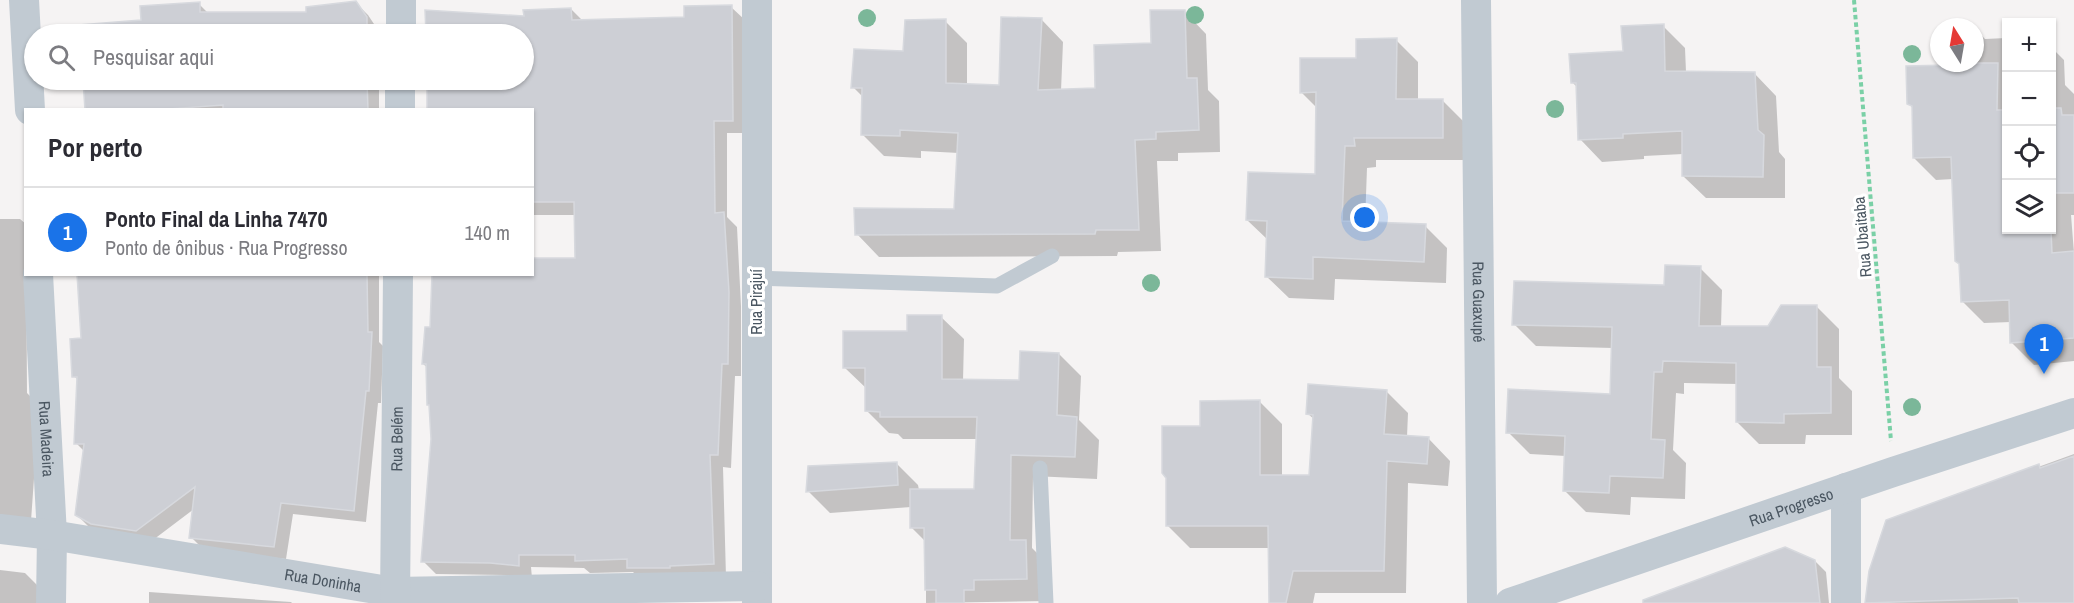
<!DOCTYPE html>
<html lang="pt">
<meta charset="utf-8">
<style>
:root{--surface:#fff;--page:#f2f2f3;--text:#2b2b33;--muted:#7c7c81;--line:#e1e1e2;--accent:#1a73e8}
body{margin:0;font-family:"Archivo Narrow",sans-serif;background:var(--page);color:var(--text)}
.controls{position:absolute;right:18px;top:18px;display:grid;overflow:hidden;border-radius:0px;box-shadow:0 2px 4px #0004}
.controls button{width:54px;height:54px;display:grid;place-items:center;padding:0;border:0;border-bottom:2px solid var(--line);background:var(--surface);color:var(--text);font:30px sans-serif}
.compass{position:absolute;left:1930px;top:18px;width:54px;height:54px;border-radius:50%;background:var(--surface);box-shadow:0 2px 4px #0004;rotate:349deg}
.you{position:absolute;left:1365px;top:218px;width:21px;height:21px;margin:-15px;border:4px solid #fff;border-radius:50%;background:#1a73e8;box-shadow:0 0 0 9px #1a73e833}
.badge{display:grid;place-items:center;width:39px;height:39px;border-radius:50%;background:var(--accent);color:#fff;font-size:20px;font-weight:700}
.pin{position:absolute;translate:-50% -50px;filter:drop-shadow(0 2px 3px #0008)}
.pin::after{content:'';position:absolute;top:32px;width:21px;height:18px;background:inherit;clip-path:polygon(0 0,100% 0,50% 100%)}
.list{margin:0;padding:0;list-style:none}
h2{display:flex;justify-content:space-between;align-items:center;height:78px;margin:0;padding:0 24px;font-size:26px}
h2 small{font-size:20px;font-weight:400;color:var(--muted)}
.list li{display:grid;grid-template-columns:39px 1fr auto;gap:18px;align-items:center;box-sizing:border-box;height:90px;padding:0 24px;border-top:2px solid var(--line)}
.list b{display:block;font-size:22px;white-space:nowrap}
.list p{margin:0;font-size:20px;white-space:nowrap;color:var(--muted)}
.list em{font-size:20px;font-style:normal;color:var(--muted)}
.icon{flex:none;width:33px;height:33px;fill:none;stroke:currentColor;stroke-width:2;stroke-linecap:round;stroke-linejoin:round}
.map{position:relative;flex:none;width:2074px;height:603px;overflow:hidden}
.search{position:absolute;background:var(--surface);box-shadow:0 2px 4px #0004;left:24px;top:24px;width:510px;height:66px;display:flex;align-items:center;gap:15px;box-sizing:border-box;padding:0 21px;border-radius:33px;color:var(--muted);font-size:22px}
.panel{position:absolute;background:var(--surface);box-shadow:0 2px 4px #0004;left:24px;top:108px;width:510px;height:168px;border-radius:0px}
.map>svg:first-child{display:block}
</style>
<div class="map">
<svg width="2074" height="603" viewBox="0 0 2074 603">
<rect width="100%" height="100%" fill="#f5f3f3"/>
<path fill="#0003" fill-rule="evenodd" d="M355,2l13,13 10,15v4h-306l-1,-7 71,-6 57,-17 10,10 98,-1z
M731,7l14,13 1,113h-19v84l10,10 4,79v70h-6l-4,92 -8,-1 3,110 -84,4 -9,-9 -43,1 -6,-5 -53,-1 1,11 -27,-3 -69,-1 -13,-13 10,-122 -2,-32 -3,-3v-36l-5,-4 8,-36 101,-54v-164h-103l-1,-30h96v-46h-97v-22l98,5 46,-8 12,12 102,-2zM534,215h42v45l-42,-1z
M1184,11l22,23 2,56 11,11 1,51 -42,1v8h-21l4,90 -43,1 -1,4 -238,1 -22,-23 99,-23 3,-58 -38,-2v7l-37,-2 -22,-22 1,-37 -10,-10 51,-35 41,-31 22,22v42l34,2 40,-68 22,23 -2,49 35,-1 57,-45z
M1663,26l22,22 1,24 68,1 22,23 3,56 6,7v39h-79l-23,-22v-22l-39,2v3l-42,3 -22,-23 -3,-52 -5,-5 53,-30z
M1975,31h2l8,8 21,-1v192h46v-182l12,12 1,25 9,9v121h-3l3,38v108l-40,4 -22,-22 -1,-21 -27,1 -22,-22 -9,-122 -17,1 -22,-22 -1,-50 -5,-5 43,-37v-3h24z
M1396,40l22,22v39h25l22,22v37h-89v7l-9,1 -2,55 60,3 22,22 -1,35 -111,-4 -1,21 -45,-2 -23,-22 2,-36 -21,-20 70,-44v-68l-16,-16z
M84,80h295v30h-292z
M0,205v14h20l6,5 1,169 9,9v48l-5,71 -31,-2z
M1700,268l22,22 -1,37h48l47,-21 23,23v49l13,13v44h-46l-1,9h-46l-22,-22v-38l-53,-1v11l-8,-1 -3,57 13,13 -1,36 -54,-2 -1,18 -44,-3 -22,-22 2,-34 -36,-2 -22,-22 104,-37 1,-47 -77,-2 -22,-22 152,-38z
M78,274h301v68l4,4 -2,57h-3l-12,119 -73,-8 -7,45 -83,-10 -12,-12 3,-28 -45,34 -60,-16 -13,-13 8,-63 -8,-8 3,-62 -5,-5 8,-36z
M941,317l23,22 -1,42 57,1 39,-28 22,22 -2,44 20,20 -2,39 -64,-3 -1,72 16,16v37l-122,2v-61l-14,-14 -1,-21 -81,6 -22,-22 88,-28 22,22 1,5h56l2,-51h-74l-5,-5 -9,-1 -22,-22v-22l-22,-21 64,-36z
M1386,391l22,22 -1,24 21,1 22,23 -2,25 -40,-3 -2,110h-91l-2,10h-43v-55h-80l-22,-22 34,-98 58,-26 22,22v52h28l5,-56 -8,-7z
M2074,454v149h-208l4,-32 18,-50z
M1815,561l11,11 3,31 -186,-1 43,-18z
M0,570l25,3 16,16 -1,14h-40z
M149,592l142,10 1,1h-143z"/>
<path fill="#cdcfd5" stroke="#d7d9de" stroke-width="1.5" d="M356,1l11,16v17h-288v-9l62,-5 -1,-14 60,-4v10h106v-5z
M732,5l1,116h-19l1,92 9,-1 5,80 -1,72h-6l-4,91h-8l4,109 -44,2v2h-43v-9l-52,2v-6h-56v11l-29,-3 -69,-1 10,-123 -2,-34h-2l-1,-41h-4l3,-37h5l2,-53h100v-16h43l-1,-56h-42v-93l-105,1v-30h97v-46h-98l-1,-24 99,6 -1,-6 48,-2 1,12 112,-3v-11z
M1150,10h35l2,68h10l2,52 -43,2v7l-21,1 4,90h-43l-1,4 -240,1 -1,-27 100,1 4,-76 -58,-3v6l-39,-1 1,-47h-11l3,-39 49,2 2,-31 41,-1v64l53,2 2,-68 41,1 -4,72 57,-2 -1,-43 57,-2z
M1664,24l1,47 90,1 3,58 6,5 -1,42 -81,-1v-45l-59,3v4l-45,2 -2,-57h-5l-2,-29 54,-3 -2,-25z
M1397,38l-1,61h47v39h-89l1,8h-10l-3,75 84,3 -2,38 -111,-5v22l-48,-2 2,-56 -21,-1 2,-48 67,2 1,-82 -16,1v-35h56v-19z
M1949,63h49l-1,47h10v120h44l1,23 22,-2v87l-64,5 -1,-43 -48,2 -2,-38 -4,-3 -4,-104 -38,1 -1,-52 -5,-2 -1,-38 43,-1z
M83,80h284l1,30h-145v-5l-68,5h-70z
M2052,108h9l1,7h12v78h-22z
M1665,265l36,1 -2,60h69l13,-21h36v62h14v46l-47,1v9l-48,-1v-59l-73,-2 -1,11h-8l-3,67 14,1 -2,38 -53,-2 -1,17 -46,-2 2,-55 -59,-3 2,-44 102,5 2,-67 -100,-2 2,-44 150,4z
M77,274h290l1,58h4l-3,59h-3l-12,120 -73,-8 -7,44 -85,-9 6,-51 -59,44 -45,-7 -16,-9 9,-71h-10l3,-67h-5l-2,-38 11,-1z
M907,315h35v64l77,1 1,-29 39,2 -2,62 20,2 -2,40 -64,-2 -1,85h16l1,39 -53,1v10h-10v13h-28v-13h-11l-1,-62h-14v-39h64l3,-72h-97v-5l-15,-1v-43h-22v-37h64z
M1308,384l79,6 -3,44 45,3 -2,27 -40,-3 -3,110h-91l-7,32h-17l-1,-77h-102v-48l-4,-5v-47h38v-25l60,-1v75h49l4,-60 -7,-1z
M2074,456v147h-55l-1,-5 -153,5 4,-32 17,-51 153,-56 1,4z
M897,462l1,23 -92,7 2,-26z
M1785,547l30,13 5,43h-177v-3z"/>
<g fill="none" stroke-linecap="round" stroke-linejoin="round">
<path stroke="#7ad0a6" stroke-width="4" stroke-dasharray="4.5 3" stroke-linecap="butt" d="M1854,0l37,441"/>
<path stroke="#c1cad2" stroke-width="15" d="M756,278l241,8 55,-30
M1040,468l6,135"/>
<g stroke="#c1cad2" stroke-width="30">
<path d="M24,0l6,110"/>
<path d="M757,0v603"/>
<path id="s1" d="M1476,0l6,603"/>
<path d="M401,34v-34"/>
<path d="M400,110v-30"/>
<path id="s2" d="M38,274l14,261 -1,68"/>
<path d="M1846,488v115"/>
<path id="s3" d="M0,529l52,6 342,57 363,-6"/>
<path id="s4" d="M395,603l3,-329"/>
<path id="s5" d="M1510,603l383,-131 181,-59"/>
</g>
</g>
<g fill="#7bb799">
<circle cx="1195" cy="15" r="9"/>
<circle cx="867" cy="18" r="9"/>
<circle cx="1912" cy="54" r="9"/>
<circle cx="1555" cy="109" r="9"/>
<circle cx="1151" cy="283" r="9"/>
<circle cx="1912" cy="407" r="9"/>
</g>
<g text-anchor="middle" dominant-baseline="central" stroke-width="6" stroke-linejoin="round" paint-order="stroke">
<g font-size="16" fill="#4a5661" stroke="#fff">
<text transform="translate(1862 237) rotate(-95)">Rua Ubaitaba</text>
<text transform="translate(756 302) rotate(-90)">Rua Pirajuí</text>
<text stroke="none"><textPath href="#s1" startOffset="302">Rua Guaxupé</textPath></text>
<text stroke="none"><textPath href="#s2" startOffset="165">Rua Madeira</textPath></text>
<text stroke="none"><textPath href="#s4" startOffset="164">Rua Belém</textPath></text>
<text stroke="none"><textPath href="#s5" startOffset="297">Rua Progresso</textPath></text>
<text stroke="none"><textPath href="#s3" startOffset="327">Rua Doninha</textPath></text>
</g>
</g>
</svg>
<div class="controls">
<button>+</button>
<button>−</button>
<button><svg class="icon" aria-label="locate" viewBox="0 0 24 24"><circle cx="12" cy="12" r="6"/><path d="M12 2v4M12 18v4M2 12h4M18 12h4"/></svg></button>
<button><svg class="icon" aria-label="layers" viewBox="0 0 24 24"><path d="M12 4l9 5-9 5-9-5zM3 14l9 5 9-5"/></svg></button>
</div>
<svg class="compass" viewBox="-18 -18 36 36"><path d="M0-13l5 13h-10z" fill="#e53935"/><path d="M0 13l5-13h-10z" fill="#7c7c81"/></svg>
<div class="you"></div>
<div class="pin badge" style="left:2044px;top:374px">1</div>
<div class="search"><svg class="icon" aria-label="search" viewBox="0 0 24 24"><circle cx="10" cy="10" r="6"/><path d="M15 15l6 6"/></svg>Pesquisar aqui</div>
<section class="panel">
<h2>Por perto<small></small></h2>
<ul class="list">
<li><span class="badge">1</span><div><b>Ponto Final da Linha 7470</b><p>Ponto de ônibus · Rua Progresso</p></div><em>140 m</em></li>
</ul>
</section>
</div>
